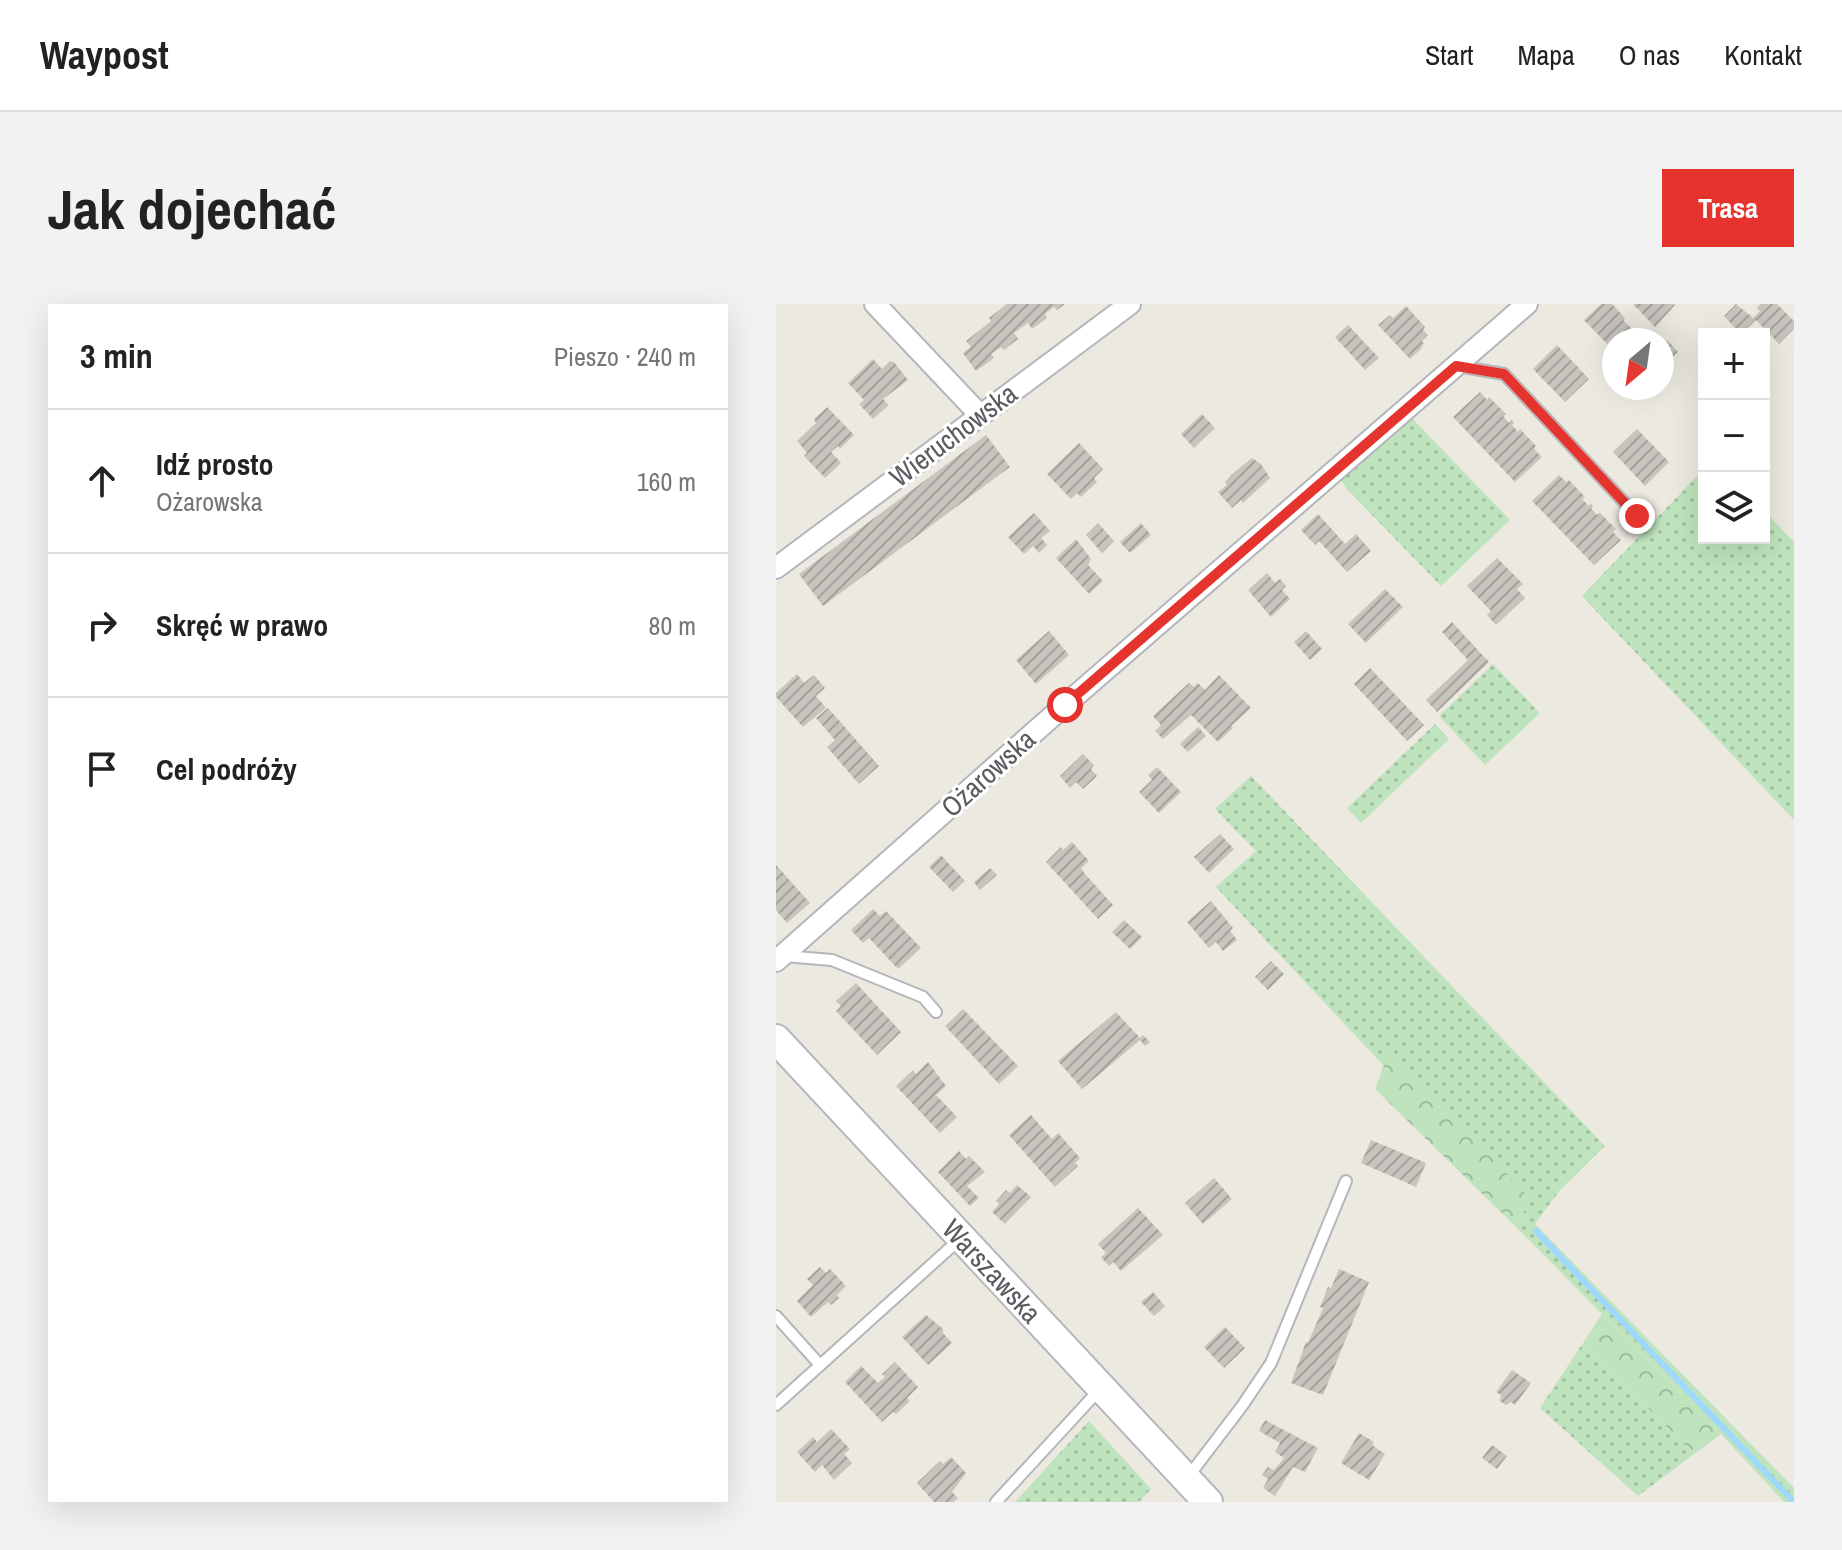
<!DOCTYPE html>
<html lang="pl">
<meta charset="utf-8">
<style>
:root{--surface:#fff;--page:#f2f2f2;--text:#222;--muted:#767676;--line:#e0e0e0;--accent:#e5342d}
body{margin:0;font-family:"Archivo Narrow",sans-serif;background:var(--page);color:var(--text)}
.controls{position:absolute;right:24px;top:24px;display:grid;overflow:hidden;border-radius:0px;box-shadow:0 8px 32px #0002}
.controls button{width:72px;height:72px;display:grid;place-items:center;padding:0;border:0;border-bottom:2px solid var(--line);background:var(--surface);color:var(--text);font:40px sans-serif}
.compass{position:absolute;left:826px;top:24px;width:72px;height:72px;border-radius:50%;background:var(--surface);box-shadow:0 8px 32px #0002;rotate:209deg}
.stop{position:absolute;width:24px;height:24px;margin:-18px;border:6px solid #e5342d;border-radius:50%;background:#fff}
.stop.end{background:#e5342d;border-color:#fff;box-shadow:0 2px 8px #0008}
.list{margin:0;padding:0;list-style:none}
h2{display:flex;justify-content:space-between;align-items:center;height:104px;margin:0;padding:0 32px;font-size:34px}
h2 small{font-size:26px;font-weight:400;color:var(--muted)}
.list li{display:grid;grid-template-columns:52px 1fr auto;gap:24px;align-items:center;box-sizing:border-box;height:144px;padding:0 32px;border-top:2px solid var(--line)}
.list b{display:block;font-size:30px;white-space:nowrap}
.list p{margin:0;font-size:26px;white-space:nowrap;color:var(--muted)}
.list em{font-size:26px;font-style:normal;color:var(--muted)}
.icon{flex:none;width:44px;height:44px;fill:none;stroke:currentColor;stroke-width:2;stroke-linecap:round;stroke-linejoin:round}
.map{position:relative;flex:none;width:1018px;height:1198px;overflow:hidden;border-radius:0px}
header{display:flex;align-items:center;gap:48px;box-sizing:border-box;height:112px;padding:0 40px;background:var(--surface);border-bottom:2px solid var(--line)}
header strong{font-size:38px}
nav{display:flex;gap:44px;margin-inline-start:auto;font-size:28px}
.intro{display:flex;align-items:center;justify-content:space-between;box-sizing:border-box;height:192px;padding:0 48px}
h1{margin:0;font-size:56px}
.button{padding:20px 36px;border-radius:0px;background:var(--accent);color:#fff;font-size:28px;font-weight:700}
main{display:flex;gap:48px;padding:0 48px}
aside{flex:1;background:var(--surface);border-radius:0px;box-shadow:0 8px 32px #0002}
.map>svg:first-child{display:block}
</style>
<header>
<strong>Waypost</strong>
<nav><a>Start</a><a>Mapa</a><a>O nas</a><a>Kontakt</a></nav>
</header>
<div class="intro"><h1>Jak dojechać</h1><a class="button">Trasa</a></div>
<main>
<aside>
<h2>3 min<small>Pieszo · 240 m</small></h2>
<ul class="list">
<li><svg class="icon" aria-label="ahead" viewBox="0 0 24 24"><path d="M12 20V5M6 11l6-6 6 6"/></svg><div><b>Idź prosto</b><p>Ożarowska</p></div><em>160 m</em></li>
<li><svg class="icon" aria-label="right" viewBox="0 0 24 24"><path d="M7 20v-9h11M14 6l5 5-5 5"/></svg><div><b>Skręć w prawo</b></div><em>80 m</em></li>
<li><svg class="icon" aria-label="arrive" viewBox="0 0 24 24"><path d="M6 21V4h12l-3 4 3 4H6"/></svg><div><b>Cel podróży</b></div></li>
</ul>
</aside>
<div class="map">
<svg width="1018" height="1198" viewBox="0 0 1018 1198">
<defs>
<pattern id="grass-dots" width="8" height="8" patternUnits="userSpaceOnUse" patternTransform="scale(2)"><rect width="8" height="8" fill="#bfe4bd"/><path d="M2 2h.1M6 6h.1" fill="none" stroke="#9ebc9d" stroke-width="1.8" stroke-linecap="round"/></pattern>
<pattern id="forest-crowns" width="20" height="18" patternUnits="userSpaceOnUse" patternTransform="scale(2)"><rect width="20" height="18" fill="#bfe4bd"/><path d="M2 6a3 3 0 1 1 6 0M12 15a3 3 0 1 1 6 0" fill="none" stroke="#9ebc9d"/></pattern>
<pattern id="building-hatch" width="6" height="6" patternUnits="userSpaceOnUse" patternTransform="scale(2)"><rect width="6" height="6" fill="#c7c4be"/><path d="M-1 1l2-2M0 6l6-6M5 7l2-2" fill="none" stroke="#a5a29e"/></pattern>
</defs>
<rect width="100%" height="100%" fill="#ece9e1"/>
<path fill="url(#grass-dots)" d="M633,111l101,105 -69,66 -96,-99 -6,-12z
M928,165v69h60v-27l30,31v278l-212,-224z
M717,360l47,49 -55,52 -46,-49z
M659,420l14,15 -88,84 -14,-15z
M475,472l354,370 -45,44 -25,34 259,264v14h-10l-63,-68 -206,-208 9,-13 -134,-164 -6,17 -168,-179 40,-36 -41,-42z
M807,1039l111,111 -56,42 -98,-88z
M313,1117l62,68 -12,13h-124z"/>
<path fill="url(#forest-crowns)" d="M614,744l141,152 -16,26 -140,-137z
M826,1010l119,120 -27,20 -111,-111z"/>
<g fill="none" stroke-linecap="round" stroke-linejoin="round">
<path stroke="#9fd8fd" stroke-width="6" d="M760,927l258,271"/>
</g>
<path fill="url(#building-hatch)" d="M231,0h58l-8,6 -3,-3 -9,7 2,4 -15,11 -4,-6 -14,10 4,6 -14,11 -3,-3 -10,7 3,4 -18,13 -13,-18 8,-6 -5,-6 25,-20 -2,-3z
M825,0h11l13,14 -2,2 9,9 -6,6 4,5h-16l-3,8 -27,-28z
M857,0h41l1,1 -20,22z
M960,0l17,14 7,-7 -3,-3 4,-4h16l17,17v8l-15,15 -23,-24 -15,14 -17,-18z
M630,2l19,21 -2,3 5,5 -6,6 2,2 -3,6 -11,10 -32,-34 12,-10 3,3z
M572,21l31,33 -14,12 -30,-33z
M891,36l11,12 -16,15v-22z
M781,41l32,34 -24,23 -32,-33z
M97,55l9,10 8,-8 4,1 14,18 -25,19 6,6 -16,14 -14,-15 5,-4 -16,-17z
M704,88l7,8 2,-3 17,17 -3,2 6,7 3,-3 2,3 -2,2 6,7 2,-3 16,17 -2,3 8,8 -27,25 -62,-65z
M51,103l27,28 -14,14 -2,-3 -7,6 10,11 -16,15 -21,-22 3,-3 -10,-12 19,-18 -2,-4z
M426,110l13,14 -21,20 -13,-14z
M861,125l32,33 -24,24 -32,-34z
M210,131l24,32 -187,139 -24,-32z
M303,139l24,26 -9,9 3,4 -16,15 -4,-4 -6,6 -24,-25z
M476,154l9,6 9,14 -27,25 -2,-3 -9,8 -14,-16 9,-7 -2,-3 7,-8z
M783,171l7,7 3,-2 16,17 -3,2 7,7 2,-3 2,3 -2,2 6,7 3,-2 16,16 -3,3 8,8 -27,25 -62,-64z
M258,209l16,18 -9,7 6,7 -8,8 -6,-7 -9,8 -16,-17z
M542,210l27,30 11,-10 15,17 -24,21 -28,-31 -4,4 -14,-15z
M322,219l16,18 -12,12 -16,-18z
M365,219l10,12 -21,18 -10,-11z
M300,235l15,20 -3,6 15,16 -14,13 -33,-36z
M721,254l26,26 -6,5 8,9 -29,27 -9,-10 4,-4 -24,-25z
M491,269l8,10 5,-4 6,7 -4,4 8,9 -19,18 -23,-27z
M609,285l18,18 -37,36 -18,-19z
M676,318l37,40 -52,50 -11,-12 42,-40 -26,-28z
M273,327l20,24 -33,29 -20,-24z
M530,327l16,18 -12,11 -16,-18z
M594,364l54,57 -17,16 -53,-57z
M21,370l7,9 10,-8 11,13 -9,8 10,12 -23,19 -27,-30v-4z
M443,371l32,33 -20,18 2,2 -15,14 -27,-27 -28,24 -8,-8 6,-6 -8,-9 36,-33 5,4 4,-4 7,7z
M52,404l51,58 -20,18 -32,-37 8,-7 -19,-22z
M422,423l8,9 -18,16 -8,-8z
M307,450l11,11 -3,4 6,7 -14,13 -7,-7 -6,6 -10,-12z
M381,463l24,25 -22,21 -20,-21 13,-12 -4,-5z
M444,530l14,15 -25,24 -15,-16z
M296,538l17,19 -8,7 4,6 28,31 -15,14 -52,-57 15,-15 2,3z
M165,551l24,26 -12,11 -24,-25z
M0,561l34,38 -23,20 -11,-13z
M214,564l7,7 -17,15 -6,-8z
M435,597l22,27 -3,3 7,9 -14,11 -7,-9 -7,6 -22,-26z
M97,605l7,7 6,-5 35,37 -23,21 -29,-31 -6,5 -12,-13z
M348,616l18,17 -12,12 -18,-17z
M495,657l13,13 -16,16 -13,-13z
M80,679l45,49 -24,23 -41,-44 5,-5 -5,-5z
M187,705l55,57 -19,18 -54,-58z
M340,708l24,26 3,-3 7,7 -5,4 -5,-6 -58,49 -24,-28z
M152,758l18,24 -10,9 21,22 -17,16 -44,-47 17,-16 3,4z
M255,811l21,24 6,-6 22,25 -5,5 3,3 -23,21 -46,-52z
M595,836l55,23 -10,24 -55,-24z
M183,847l7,8 3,-3 16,16 -18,14 12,12 -9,8 -32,-34z
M438,874l18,21 -29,25 -18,-21z
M241,881l14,12 -26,27 -13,-12 7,-8 -3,-3 10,-11 4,3z
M362,904l25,27 -42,36 -8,-9 -4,4 -8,-9 5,-4 -8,-9z
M44,963l6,6 4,-4 16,17 -9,9 2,3 -8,7 -3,-3 -17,15 -14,-16 16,-16 -6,-6z
M563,965l30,13 -46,113 -32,-12 15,-41 2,1 15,-35 -3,-1 8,-20 3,1z
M377,988l12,14 -11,10 -13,-14z
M150,1011l17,14v4l9,10 -24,22 -26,-28z
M449,1023l20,21 -21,20 -20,-21z
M119,1058l23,25 -11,11 3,3 -14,13 -3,-2 -11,10 -37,-40 16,-16 17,17 7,-6 -3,-3z
M736,1066l19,13 -16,22 -4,-3 -5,3 -6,-4 1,-6 -5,-3z
M489,1116l53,28 -13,24 -12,-5 -18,29 -12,-8 5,-9 -6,-4 6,-8 6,3 10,-12 -9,-6 5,-9 -21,-12z
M55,1125l19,20 -6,5 8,9 -18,17 -12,-15 -7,7 -18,-20 16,-15 4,5z
M583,1129l15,9 -2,3 13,9 -16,26 -28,-17z
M716,1141l15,11 -10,13 -15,-11z
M175,1153l15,16 -14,19 6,6 -4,4h-20l-17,-19 23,-22 3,3z"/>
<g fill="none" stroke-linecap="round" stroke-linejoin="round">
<defs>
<path id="lane" d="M681,62l47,8 133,142
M8,652l48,4 91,37 13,15
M0,1012l44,49
M0,1101l184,-166
M412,1173l54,-71 29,-43 75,-182
M220,1198l104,-113"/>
<path id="street" d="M99,0l105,111
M0,264l354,-264
M0,657l289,-256 462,-401"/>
<path id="secondary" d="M0,735l432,463"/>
</defs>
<use href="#lane" stroke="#b3b7bb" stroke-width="14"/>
<use href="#street" stroke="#b3b7bb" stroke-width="24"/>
<use href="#secondary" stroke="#b4b8bd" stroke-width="32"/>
<use href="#lane" stroke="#fff" stroke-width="10"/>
<use href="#street" stroke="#fff" stroke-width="20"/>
<use href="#secondary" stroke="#fff" stroke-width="28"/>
</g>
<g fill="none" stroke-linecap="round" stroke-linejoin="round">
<path stroke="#e5342d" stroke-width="10" d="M289,401l391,-339 48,8 133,142"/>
</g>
<g text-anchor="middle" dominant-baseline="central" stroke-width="6" stroke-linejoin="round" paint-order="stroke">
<g font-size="28" fill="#595d61" stroke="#fff">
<text transform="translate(177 131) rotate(-37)">Wieruchowska</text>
<text transform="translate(212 469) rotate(-42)">Ożarowska</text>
<text transform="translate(216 967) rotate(47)">Warszawska</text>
</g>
</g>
</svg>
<div class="controls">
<button>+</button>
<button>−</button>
<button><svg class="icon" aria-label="layers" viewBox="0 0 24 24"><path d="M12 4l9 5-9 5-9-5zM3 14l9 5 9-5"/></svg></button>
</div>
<svg class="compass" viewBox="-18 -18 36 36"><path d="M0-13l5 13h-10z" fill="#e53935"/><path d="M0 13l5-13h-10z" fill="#767676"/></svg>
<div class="stop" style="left:289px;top:401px"></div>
<div class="stop end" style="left:861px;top:212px"></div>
</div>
</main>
